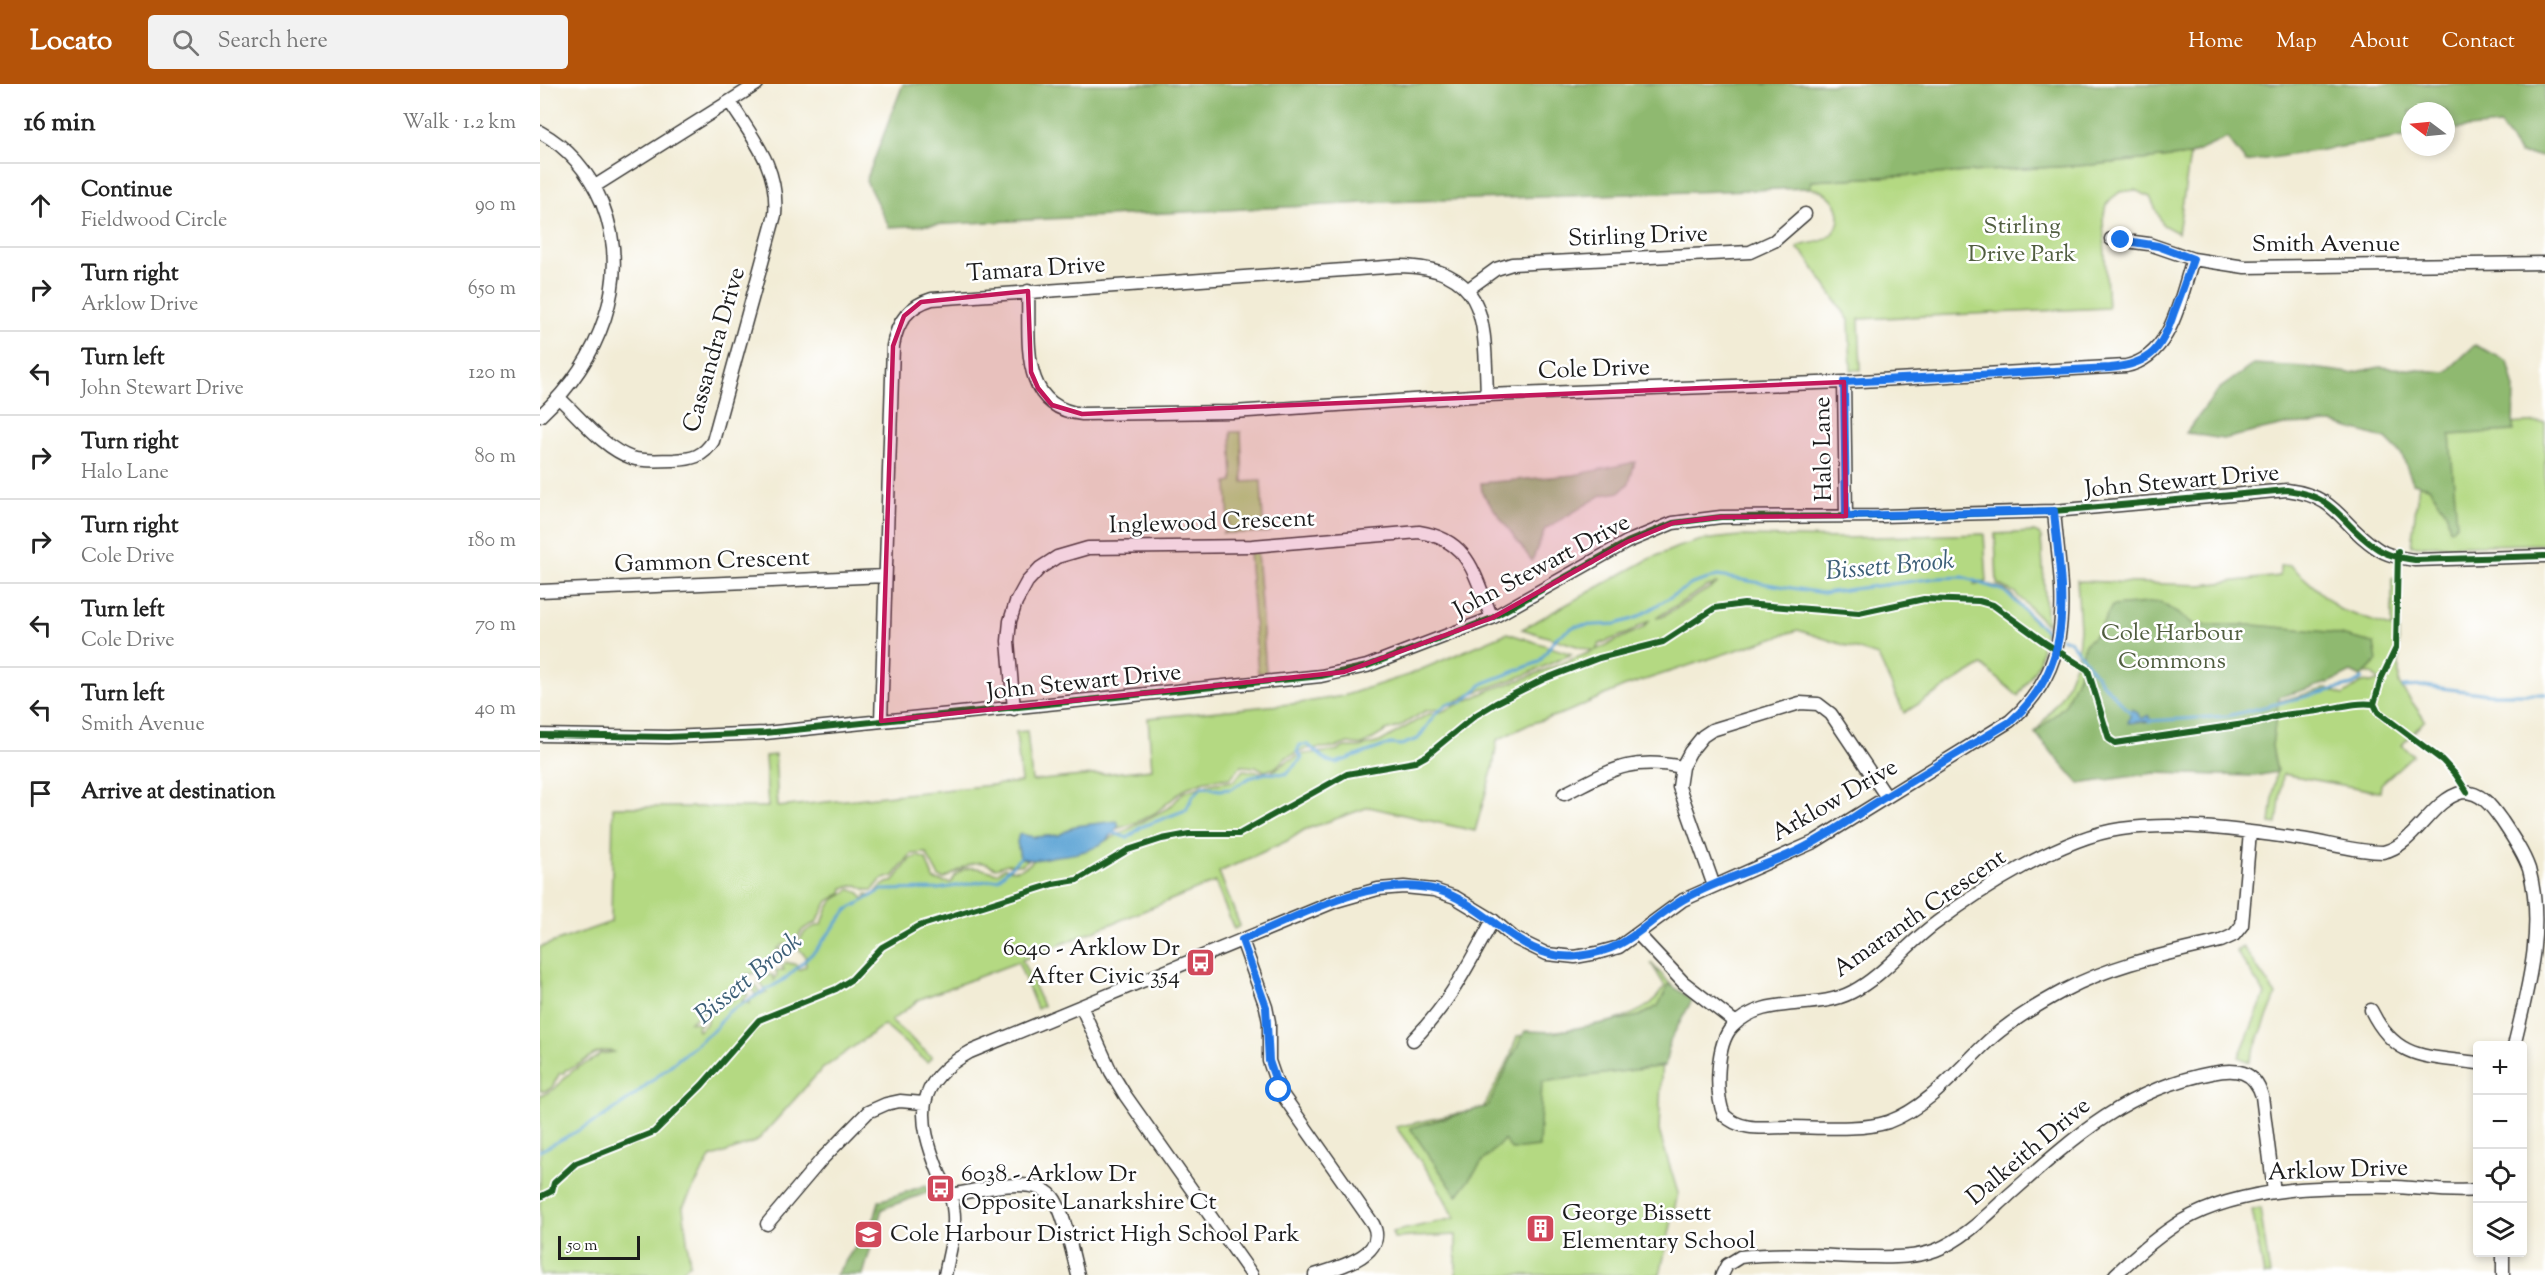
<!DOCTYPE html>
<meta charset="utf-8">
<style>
:root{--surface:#fff;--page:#f2f2f2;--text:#222;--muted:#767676;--line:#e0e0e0;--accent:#b45309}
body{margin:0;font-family:"Sorts Mill Goudy",serif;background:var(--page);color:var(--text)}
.controls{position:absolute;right:18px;bottom:18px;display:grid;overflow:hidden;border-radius:6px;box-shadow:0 3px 9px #0003}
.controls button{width:54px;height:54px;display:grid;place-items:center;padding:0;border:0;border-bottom:2px solid var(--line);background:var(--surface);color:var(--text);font:30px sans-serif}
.compass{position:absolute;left:1861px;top:18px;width:54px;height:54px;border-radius:50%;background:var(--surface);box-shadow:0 3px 9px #0003;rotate:286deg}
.scale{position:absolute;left:18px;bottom:15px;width:82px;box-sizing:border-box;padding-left:6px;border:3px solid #1c1c1c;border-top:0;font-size:16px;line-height:21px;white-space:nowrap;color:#1c1c1c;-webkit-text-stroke:4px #fff;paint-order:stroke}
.stop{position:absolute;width:18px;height:18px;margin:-14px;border:4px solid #1a73e8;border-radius:50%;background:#fff}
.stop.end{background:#1a73e8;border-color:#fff;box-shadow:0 2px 6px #0008}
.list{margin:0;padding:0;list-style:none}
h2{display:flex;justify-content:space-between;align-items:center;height:78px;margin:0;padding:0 24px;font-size:26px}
h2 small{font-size:20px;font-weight:400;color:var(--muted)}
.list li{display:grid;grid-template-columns:39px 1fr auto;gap:18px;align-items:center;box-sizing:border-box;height:84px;padding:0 24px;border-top:2px solid var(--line)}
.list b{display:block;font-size:22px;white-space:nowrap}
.list p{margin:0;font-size:20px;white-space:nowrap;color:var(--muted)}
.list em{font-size:20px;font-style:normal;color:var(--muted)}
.icon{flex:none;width:33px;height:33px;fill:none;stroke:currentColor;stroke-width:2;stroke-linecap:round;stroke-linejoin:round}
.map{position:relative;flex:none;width:2005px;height:1191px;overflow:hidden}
header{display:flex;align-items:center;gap:36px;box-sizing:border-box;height:84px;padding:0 30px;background:var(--accent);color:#fff}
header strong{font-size:28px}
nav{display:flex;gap:33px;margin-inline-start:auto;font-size:21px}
.search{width:420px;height:54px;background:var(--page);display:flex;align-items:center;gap:15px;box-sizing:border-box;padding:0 21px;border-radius:6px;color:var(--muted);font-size:22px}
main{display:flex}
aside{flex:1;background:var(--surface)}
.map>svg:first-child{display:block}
</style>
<header>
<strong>Locato</strong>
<div class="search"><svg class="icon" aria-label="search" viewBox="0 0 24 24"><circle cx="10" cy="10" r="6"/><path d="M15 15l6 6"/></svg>Search here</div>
<nav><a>Home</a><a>Map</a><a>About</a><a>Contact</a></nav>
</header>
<main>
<aside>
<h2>16 min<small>Walk · 1.2 km</small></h2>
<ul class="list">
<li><svg class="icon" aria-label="ahead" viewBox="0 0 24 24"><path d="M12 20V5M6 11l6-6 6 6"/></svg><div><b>Continue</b><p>Fieldwood Circle</p></div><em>90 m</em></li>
<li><svg class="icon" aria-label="right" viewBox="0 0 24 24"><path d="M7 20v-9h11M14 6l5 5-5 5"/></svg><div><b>Turn right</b><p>Arklow Drive</p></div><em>650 m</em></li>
<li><svg class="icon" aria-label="left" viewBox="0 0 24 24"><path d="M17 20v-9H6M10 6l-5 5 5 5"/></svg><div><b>Turn left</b><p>John Stewart Drive</p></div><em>120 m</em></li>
<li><svg class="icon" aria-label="right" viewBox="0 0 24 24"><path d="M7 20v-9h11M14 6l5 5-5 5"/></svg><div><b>Turn right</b><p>Halo Lane</p></div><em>80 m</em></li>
<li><svg class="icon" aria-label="right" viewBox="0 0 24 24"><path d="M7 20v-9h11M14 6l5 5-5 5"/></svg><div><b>Turn right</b><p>Cole Drive</p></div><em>180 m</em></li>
<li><svg class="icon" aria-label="left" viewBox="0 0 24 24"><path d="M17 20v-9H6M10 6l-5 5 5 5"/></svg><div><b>Turn left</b><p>Cole Drive</p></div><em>70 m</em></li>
<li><svg class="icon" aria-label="left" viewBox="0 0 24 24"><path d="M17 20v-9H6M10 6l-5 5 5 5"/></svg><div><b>Turn left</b><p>Smith Avenue</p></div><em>40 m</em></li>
<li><svg class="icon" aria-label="arrive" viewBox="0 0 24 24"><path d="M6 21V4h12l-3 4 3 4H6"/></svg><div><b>Arrive at destination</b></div></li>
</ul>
</aside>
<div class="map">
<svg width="2005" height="1191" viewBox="0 0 2005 1191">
<rect width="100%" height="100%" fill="#fff"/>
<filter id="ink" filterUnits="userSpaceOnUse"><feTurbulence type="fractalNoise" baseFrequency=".0167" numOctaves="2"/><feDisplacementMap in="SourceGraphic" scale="12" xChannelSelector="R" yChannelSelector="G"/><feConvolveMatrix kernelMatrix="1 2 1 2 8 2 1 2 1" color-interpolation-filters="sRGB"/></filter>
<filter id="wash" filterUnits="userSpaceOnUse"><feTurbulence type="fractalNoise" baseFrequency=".008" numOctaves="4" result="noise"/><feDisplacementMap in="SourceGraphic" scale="24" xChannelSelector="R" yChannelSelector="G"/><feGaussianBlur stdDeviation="1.35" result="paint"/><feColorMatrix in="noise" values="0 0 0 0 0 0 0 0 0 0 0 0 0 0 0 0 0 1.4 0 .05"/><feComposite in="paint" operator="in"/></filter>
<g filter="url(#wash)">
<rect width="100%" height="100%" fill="#f2ecd6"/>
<path fill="#b4d982" stroke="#687a4f" stroke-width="1.5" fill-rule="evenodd" d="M1650,71l-12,78 -15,-8 -13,-28 -15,-7 -15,2 -9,7 -5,6 -3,14 5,89 -249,11 2,51h-10l-2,-50 -45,-66 -7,-6c9,-7 21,-3 30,-10 24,-16 9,-48 -17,-50v-7l281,-16z
M2005,338v122l-134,2 15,-118z
M691,348h10l2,50 18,-1 2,42 1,6 5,3 -46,1 6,-6 -2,-44 6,-1z
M1494,448l5,2 2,4 6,87 -33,-33 -17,-8 -2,-50z
M1444,450l3,48 -14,2c53,0 36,25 72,44l-6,35 -21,33 -36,-31 -78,48 -26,-57 -80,-26 -175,57 -56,25 -37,12 -33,16 -4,27 -18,64 -106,-24 -65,23 -17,11 -68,31 21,54 -6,3 -19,-47 -193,78 21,46 -6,3 -19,-47 -98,37 -29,22 41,36 -5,5 -43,-37 -63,45 -64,71 -47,17 -27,49 7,57 -9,8 3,3h-144v-180c16,-2 20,-14 31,-23 10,-8 20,-9 29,-18l15,-2c-23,-6 -30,15 -50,18l-1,3h-4c-7,10 -6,19 -20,18v-144l71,-25 2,-115h155l-3,-51 10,-1 3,52 243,-25 -5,-50 11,-1 5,50 120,-12 -4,-51 152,-15 43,-7 65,-21 99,-42 65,21 -47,21 -52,18 -33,16 -15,2 -26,16 -13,4 -23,14 -15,-2 -11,4 -30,2 -20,8 -12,11 -10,3 -8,-4 -16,-1 -11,12 -25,3 -19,7 -31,25 -20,10 -102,33 -11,9 -15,-1 -11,4c-4,-1 -8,-5 -13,-5 -14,-3 -28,11 -39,16l-5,-2 -13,-24 -15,1 -17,22 -13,4 -8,10h-6l-10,-5 -14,3 -1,5 -14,8 -12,22c-14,5 -16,8 -21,21l-12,1 -7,5 7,-1v6l-15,12 -8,-3 -5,9 -9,2 -4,8h-4l-2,4h-4l-15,12 4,1 4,-3 5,3 4,-1 -2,-3 4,-4 11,1 1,2 -6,6 8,3v-5l4,-1 1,-4 -5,-10 7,2 3,8 7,-1 -8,-12 4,-6h10l1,5 3,-5 -1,-5h8l-2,-3 4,-5 11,3 2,5 7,-4 -1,-10 -6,-7c-1,-16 10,-21 23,-25 4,-11 6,-21 16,-27 6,-3 9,-4 12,-8l10,4 4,7 3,-6 6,2c4,-5 11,-15 20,-14l17,-23 8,-3 8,3 8,21 17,3c10,-22 29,-15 46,-10l7,-5c11,4 23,1 29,-8l75,-20 62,-33 14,-15 25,-8 25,-3 9,-11 27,3 19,-13 14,-6 32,-3 10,-4h15l20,-5 48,-28 13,-2 51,-23 31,-10 70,-28 -71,-22 127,-70 29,-12 24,-7 38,-4 105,2zM1178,499l-56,34 -6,1 50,-31zM1110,536l-7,8 -47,22 3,-6 29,-11zM170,923l-4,17 -8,7 -1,-4 3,-4 -10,-1z
M717,468l9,120 -8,1 -9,-120z
M1750,481l49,44 53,19v-50l6,1 1,105 26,36 -23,25 11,10 -32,29 -1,8 -97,-18 -6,50 -7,-1 6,-51 -241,-39 29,-41 12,-30 8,6 184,36 59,-16 16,7 18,-12 19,-2 -8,-7h-12l-3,-3 -275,-9 -5,-3 3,-30 -3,-50 1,2 123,4 79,-9v-10z
M1703,863l33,48 -27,67 -10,-5 26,-63 -29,-43z
M1111,879l32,35 -21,56 -3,77 19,62 -18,82h-204v-40l-62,3 -2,-6 63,-14 -21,-38 -38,-53 87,-19 27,-51 7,-21c40,-6 100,-8 133,-32 6,-4 10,-12 15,-18z
M1720,1124l10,67h-6l-12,-65z"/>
<path fill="#8fb970" stroke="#566a46" stroke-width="1.5" d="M363,0h1642v72l-25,-2 -20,-29 -54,5v-19h-36v25l-164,26 -19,-24 -37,17 -99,10 -280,16 -1,7 -425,14 -496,25 -23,-46z
M1935,261l33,16 6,24 -1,46 -63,4 7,90 -7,5 -3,-16 -18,-27 -16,-4 -11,-28 -16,-16 -53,-16 -49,2 -61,14 -37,-6 33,-44 35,-25 51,3 46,6 29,-6 66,5z
M1095,378l-6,21 -9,9 -18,3 -57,34 -13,32 -50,-68 -1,-10 93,-8z
M1620,518l35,23h59l74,7 46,11 3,18 -16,16 -10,-5 -20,10 -52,15 -7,49 5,26 -22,4 -101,-3 -75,11 -44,-51 30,-28 15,-34 4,-26 14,-13 14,-26z
M1129,900l23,16 -22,41 -5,25 -123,16 -3,65 -27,3 -8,-10 -22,22 -25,34 -47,-68 78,-22 37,-75 31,1 83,-16 19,-10z
M386,1101l3,7 -47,17 -19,66h-27l39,-58 4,-16z"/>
<path fill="#5fa5d5" stroke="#3e6078" stroke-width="1.5" d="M1592,625l5,3 4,7 8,-4 3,6 -24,2z
M577,737l2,4c-12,23 -38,29 -62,31 -15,2 -20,6 -37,2l-3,-16 2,-8 15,3 25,-2 16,-9z"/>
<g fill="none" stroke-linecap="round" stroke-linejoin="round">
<path stroke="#5fa5d5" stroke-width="3" d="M1521,554l9,3 33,43 28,29
M1863,603l22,-1 64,8h56
M1609,637l79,-5 124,-31 10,-6
M574,749l14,5 13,-11 45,-17 7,-14 10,-10 16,4 12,-1 18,-11 17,-5 20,1 16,-16 -5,-6 3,-7h8l19,16 9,2 54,-19 11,1 17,-6 18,-26 11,-9 15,-2 22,-19 55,-21 18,-25 18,-11 41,-2 20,-6 56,-34 26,-8 105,17 113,-15 27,-1 41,14 44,42 7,2
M0,1067l58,-31 29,-19 89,-73 12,-16 57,-33 31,-29 31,-40 35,-20 56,-1 60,-10 22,-21"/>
</g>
</g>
<g filter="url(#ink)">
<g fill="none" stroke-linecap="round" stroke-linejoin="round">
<defs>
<path id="street" d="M0,48c29,16 49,40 62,71 31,78 -3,158 -62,213
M55,102l162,-102
M1571,155l38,5 44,15 52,8 300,-4
M927,206l29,-21 16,-5 238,-12 24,-11 31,-27
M488,207c2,48 -10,116 54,123l151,-2 254,-17 357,-13 282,-16c46,-9 54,-69 67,-107
M1304,298l2,134
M19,314c22,20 44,50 73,60 13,4 28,2 42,2 18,-1 29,-3 39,-19l62,-226c4,-47 -21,-75 -45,-113
M0,507l345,-15
M474,625l-6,-68 2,-20 6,-19 11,-20 13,-14 17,-11 31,-9 164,-2 167,-14c52,8 55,44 73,86
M341,637l12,-375c4,-24 15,-40 39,-47l468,-33c90,2 84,58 87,129
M0,651l128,2 97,-4 556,-57 46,-10 125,-48 135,-76 46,-19 48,-6 161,-1 172,-5 233,-21c52,7 51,32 88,57 12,9 26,11 40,13l130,-4
M1024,710c46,-23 65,-38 118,-27
M1710,748l-8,93 -8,10 -13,6c-54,13 -107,23 -156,49 -28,15 -59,33 -82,56 -28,27 -57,62 -95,76 -28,9 -70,5 -100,5 -22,0 -47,5 -64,-12 -9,-21 -8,-71 8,-88 32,-34 82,-15 120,-35 31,-16 55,-48 84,-69 46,-35 127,-86 185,-94 62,-8 125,2 186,11 24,4 51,12 76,12 33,-7 47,-52 80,-60 19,0 29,15 39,29 10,15 21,31 27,48 16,58 -1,119 -15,177
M1174,802l-35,-99 3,-20 8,-15 13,-16 9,-6 88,-27 18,1 13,10 55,82
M1098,850l45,48 53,41
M702,856l24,67 3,15v39l10,29 94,134c16,31 -36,44 -58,51
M541,922l30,66 14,23 127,180
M1831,926c25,51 56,46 107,53
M873,956c37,-37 55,-75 80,-120
M410,1111c27,-4 88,-23 105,5 11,19 17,53 23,75
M227,1140l55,-65 46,-47 18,-8 14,-3 23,2
M1963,1168v23
M405,1191c4,-22 12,-46 8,-68 -1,-12 -9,-23 -14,-34 -22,-55 -26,-90 31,-121l366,-151 42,-12 26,-2 30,3 21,7 38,23 21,18 33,16 28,3 22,-4 22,-6 64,-47 131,-58 196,-121c69,-59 51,-130 44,-210
M1182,1191l5,-10 13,-8c40,-5 83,-1 123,0 25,0 49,2 73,-7 28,-11 50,-34 72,-54 63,-56 117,-107 204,-123 24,-5 42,-3 50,23l12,96
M1575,1191c21,-20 42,-39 67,-54 60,-35 146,-35 214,-34 27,1 55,6 82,3"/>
</defs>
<use href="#street" stroke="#3c3b38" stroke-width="15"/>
<use href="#street" stroke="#fff" stroke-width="12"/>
<defs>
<path id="cycleway" d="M1858,467l-2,97 -15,31 -7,25 4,8 64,48 14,15 11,17
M0,651l128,2 97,-4 556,-57 46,-10 125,-48 135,-76 46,-19 48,-6 161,-1 172,-5 233,-21c52,7 51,32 88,57 12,9 26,11 40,13l130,-4
M0,1113l12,-6 2,-8 22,-20 78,-31 48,-47 57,-65 77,-31 16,-10 30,-32 37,-21 134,-42 24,-4 51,-30 34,-11 27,-5h50l108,-60 68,-12 11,-6 50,-41 20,-12 48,-24 55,-21 64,-16 52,-34 29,-4 115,9 65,-14 55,2 14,4 51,37 44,28 21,69 6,4 143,-21c26,-10 39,-7 65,-12 18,-3 32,-8 51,-6"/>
</defs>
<use href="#cycleway" stroke="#fff" stroke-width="10"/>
<use href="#cycleway" stroke="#1b5e20" stroke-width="6"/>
</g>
</g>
<g fill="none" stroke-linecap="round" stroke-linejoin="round" filter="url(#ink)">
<path stroke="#1a73e8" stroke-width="8" d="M739,1006l-10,-29 -3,-54 -24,-67c57,-24 132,-67 195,-50 51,14 84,73 141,66 54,-6 64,-33 106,-57 37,-21 79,-31 117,-50 25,-12 49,-30 73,-45 45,-28 91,-55 136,-82 69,-60 51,-131 44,-211l-208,5 -2,-134 266,-14c41,-4 52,-19 64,-56 7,-18 13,-35 19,-53l-35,-13 -37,-6"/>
</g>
<path fill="#c2185b" fill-opacity="0.2" stroke="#c2185b" stroke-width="4.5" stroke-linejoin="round" d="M488,207l3,81 7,16 14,17 30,9 762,-32 2,134 -125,1 -48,6 -46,19 -135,76 -148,54 -463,49 12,-375 11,-30 17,-14z"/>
<defs>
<symbol id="bus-square" viewBox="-11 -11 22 22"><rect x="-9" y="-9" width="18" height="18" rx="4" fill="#d1495b" stroke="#fff"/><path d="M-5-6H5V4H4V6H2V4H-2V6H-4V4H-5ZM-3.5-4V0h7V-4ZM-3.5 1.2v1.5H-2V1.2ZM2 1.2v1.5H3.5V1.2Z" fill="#fff"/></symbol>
<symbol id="building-square" viewBox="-11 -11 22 22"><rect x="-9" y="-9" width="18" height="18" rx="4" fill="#d1495b" stroke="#fff"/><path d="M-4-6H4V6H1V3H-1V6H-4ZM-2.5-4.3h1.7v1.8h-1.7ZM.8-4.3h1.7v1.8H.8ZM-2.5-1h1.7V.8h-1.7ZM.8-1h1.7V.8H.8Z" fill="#fff"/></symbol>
<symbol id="school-square" viewBox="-11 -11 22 22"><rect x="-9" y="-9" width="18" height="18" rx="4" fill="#d1495b" stroke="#fff"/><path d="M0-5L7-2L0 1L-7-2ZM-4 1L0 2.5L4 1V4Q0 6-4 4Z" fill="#fff"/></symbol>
</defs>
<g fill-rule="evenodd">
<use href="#bus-square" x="644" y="862" width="33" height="33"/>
<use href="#bus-square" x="384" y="1088" width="33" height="33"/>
<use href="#building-square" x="984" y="1128" width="33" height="33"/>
<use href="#school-square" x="312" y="1134" width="33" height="33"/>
</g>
<g text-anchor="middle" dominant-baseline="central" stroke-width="5" stroke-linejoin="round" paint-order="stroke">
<g font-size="24" fill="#515e40" stroke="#fff">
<text x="1482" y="143">Stirling<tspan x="1482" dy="28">Drive Park</tspan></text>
<text x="1632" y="550">Cole Harbour<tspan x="1632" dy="28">Commons</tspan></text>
</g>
<g font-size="24" fill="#1c1c1c" stroke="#fff">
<text transform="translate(1098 153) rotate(-2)">Stirling Drive</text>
<text x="1786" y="161">Smith Avenue</text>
<text transform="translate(496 186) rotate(-4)">Tamara Drive</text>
<text transform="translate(175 266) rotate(-74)">Cassandra Drive</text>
<text transform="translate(1054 286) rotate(-2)">Cole Drive</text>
<text transform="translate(1284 365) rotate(-91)">Halo Lane</text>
<text transform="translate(1642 398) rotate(-5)">John Stewart Drive</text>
<text transform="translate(672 439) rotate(-2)">Inglewood Crescent</text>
<text transform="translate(172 478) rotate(-2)">Gammon Crescent</text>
<text transform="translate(1002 483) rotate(-28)">John Stewart Drive</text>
<text transform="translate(544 599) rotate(-6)">John Stewart Drive</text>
<text transform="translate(1295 717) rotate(-30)">Arklow Drive</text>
<text transform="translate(1380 830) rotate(-35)">Amaranth Crescent</text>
<text transform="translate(1489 1068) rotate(-40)">Dalkeith Drive</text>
<text transform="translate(1798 1087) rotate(-2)">Arklow Drive</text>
</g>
<g font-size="24" fill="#1c1c1c" stroke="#fff" text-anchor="start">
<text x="640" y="865" text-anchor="end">6040 - Arklow Dr<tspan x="640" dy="28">After Civic 354</tspan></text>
<text x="421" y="1091">6038 - Arklow Dr<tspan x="421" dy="28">Opposite Lanarkshire Ct</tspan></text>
<text x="1022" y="1130">George Bissett<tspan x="1022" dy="28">Elementary School</tspan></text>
<text x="350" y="1151">Cole Harbour District High School Park</text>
</g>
<g font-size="26" font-style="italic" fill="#3e6078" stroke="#fff">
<text transform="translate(1350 483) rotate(-5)">Bissett Brook</text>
<text transform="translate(209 895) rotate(-39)">Bissett Brook</text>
</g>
</g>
</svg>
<div class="controls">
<button>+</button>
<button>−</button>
<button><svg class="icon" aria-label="locate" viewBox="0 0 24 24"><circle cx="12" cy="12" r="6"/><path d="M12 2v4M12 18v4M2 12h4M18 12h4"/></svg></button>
<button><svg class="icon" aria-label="layers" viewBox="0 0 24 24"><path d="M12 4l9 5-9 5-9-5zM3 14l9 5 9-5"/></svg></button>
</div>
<svg class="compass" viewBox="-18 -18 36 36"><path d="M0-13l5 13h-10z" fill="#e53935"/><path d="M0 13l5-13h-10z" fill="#767676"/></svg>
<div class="scale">50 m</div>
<div class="stop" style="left:739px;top:1006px"></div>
<div class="stop end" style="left:1581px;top:156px"></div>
</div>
</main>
